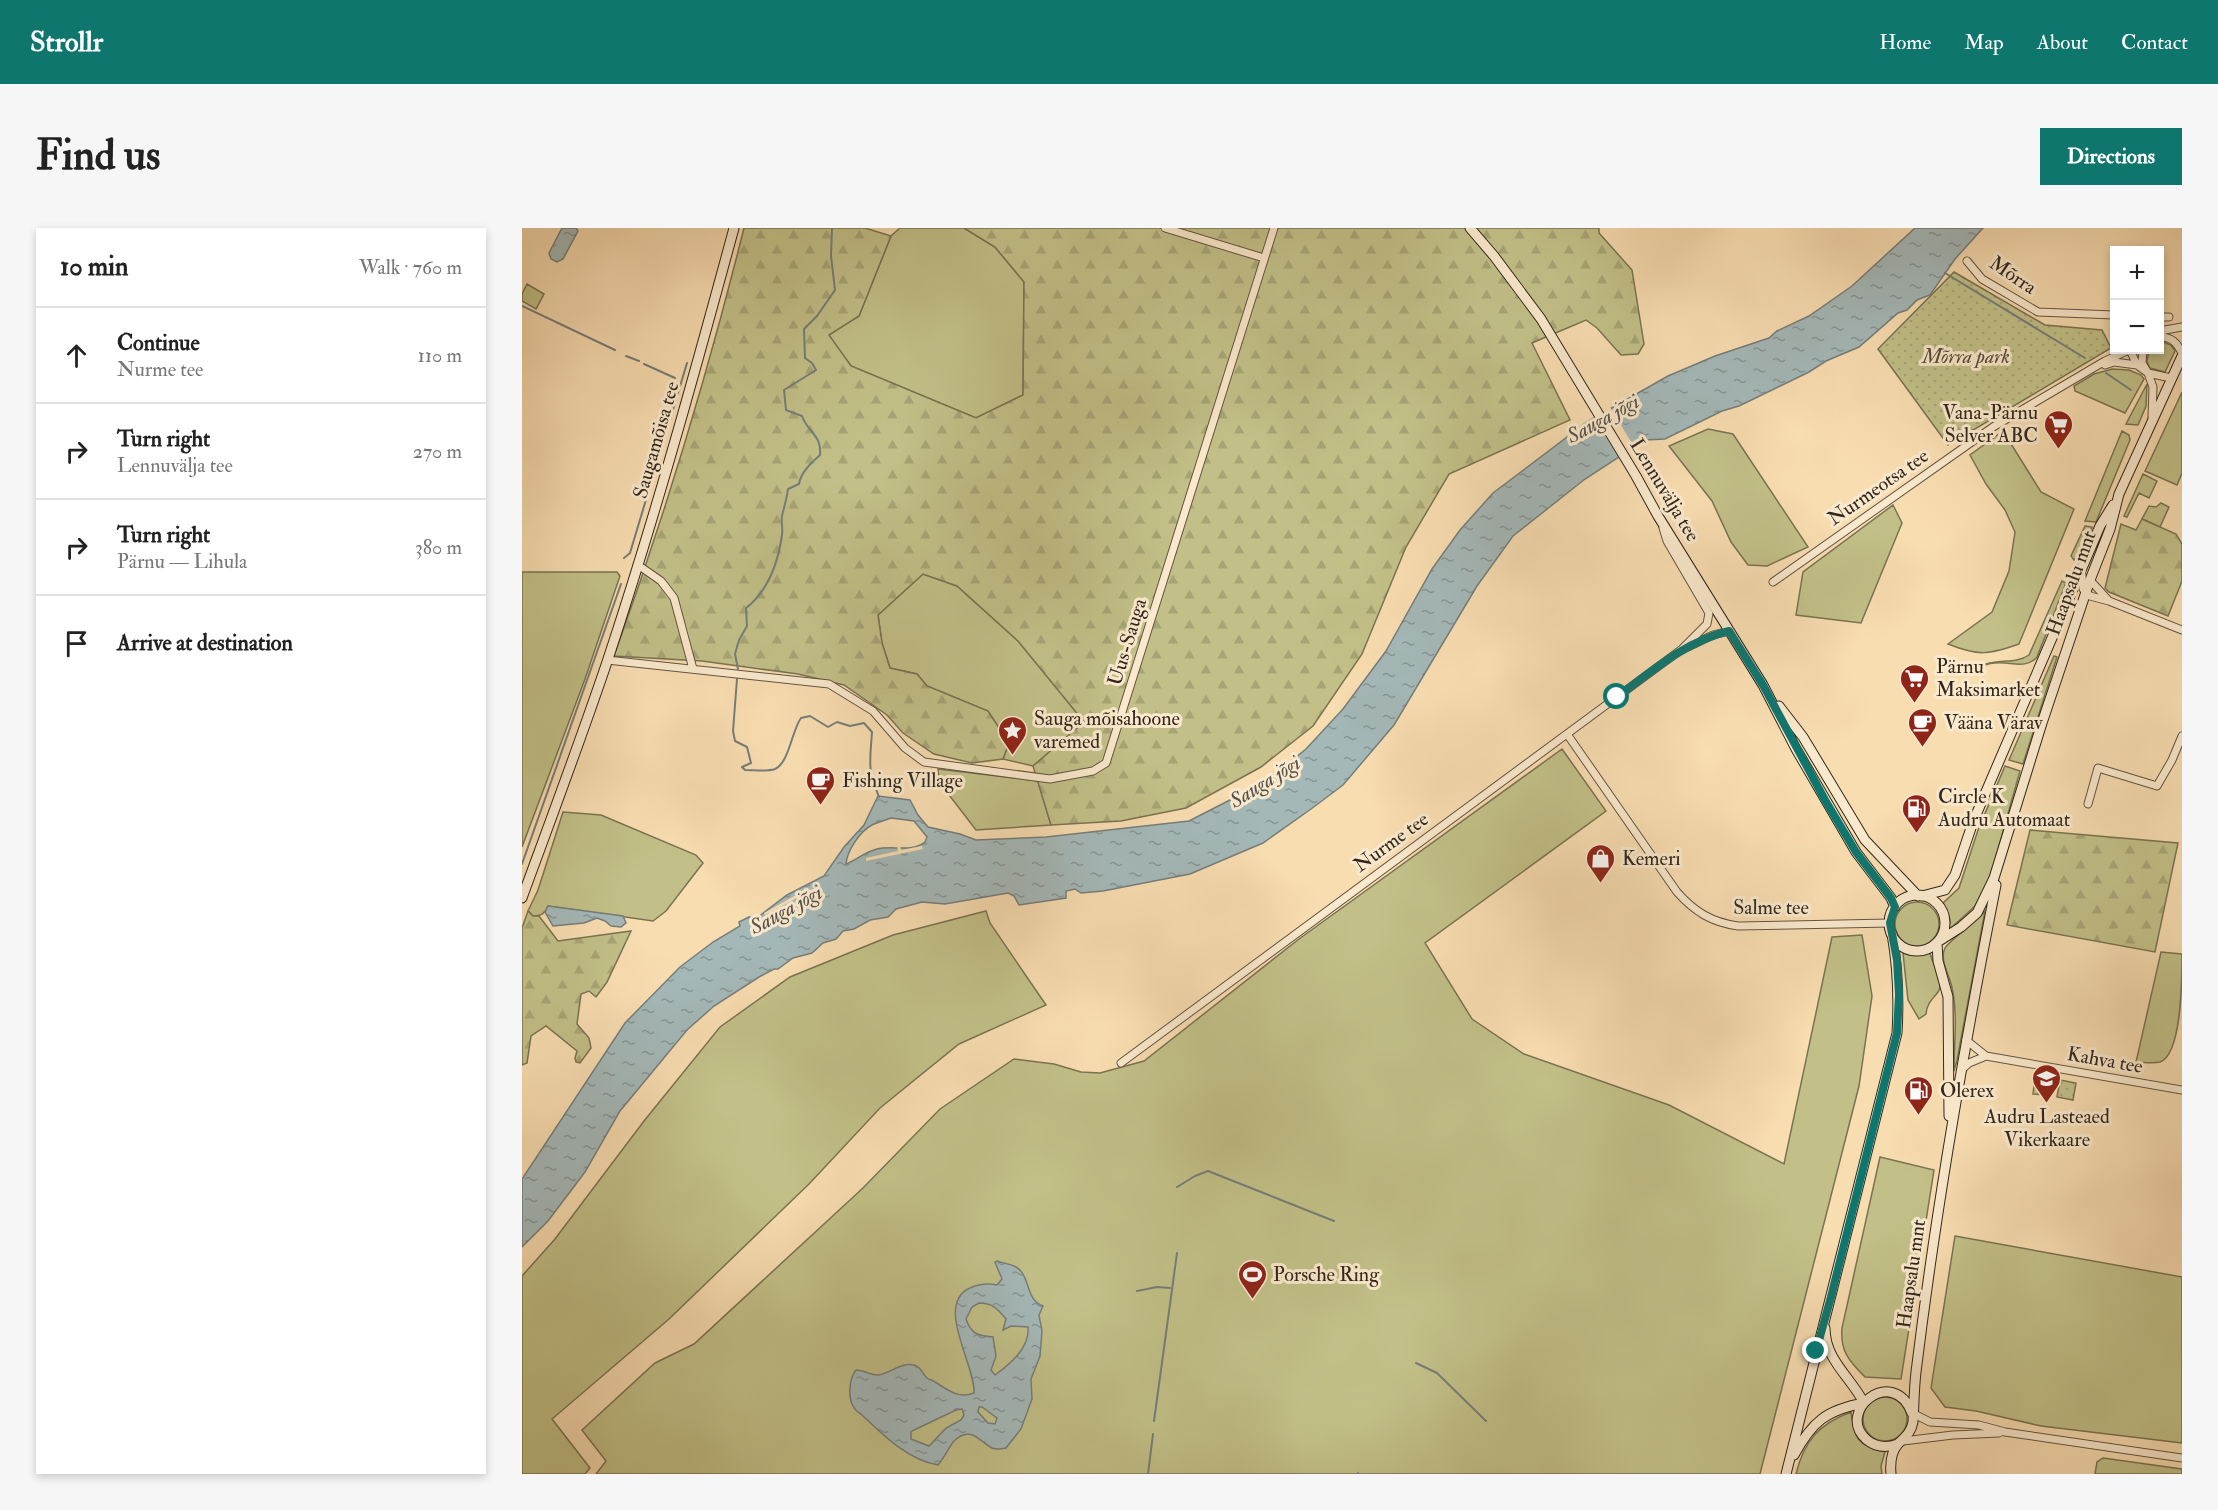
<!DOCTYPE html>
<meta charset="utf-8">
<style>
:root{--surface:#fff;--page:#f6f6f6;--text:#222;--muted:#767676;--line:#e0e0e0;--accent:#0f766e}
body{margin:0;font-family:"IM FELL Double Pica",serif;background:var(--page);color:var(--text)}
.controls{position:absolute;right:18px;top:18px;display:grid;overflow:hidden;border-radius:0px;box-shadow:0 3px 9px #0003}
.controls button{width:54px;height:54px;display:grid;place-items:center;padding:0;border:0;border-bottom:2px solid var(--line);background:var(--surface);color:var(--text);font:30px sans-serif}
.stop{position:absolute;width:18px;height:18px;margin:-14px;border:4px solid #0f766e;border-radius:50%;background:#fff}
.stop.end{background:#0f766e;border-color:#fff;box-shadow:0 2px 6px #0008}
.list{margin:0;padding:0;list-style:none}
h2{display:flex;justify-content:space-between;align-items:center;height:78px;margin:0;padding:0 24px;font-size:26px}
h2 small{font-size:20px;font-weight:400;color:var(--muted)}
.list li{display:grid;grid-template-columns:39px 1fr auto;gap:18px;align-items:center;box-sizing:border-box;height:96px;padding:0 24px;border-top:2px solid var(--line)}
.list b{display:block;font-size:22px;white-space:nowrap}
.list p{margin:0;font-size:20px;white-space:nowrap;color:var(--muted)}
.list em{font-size:20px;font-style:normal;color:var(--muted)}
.icon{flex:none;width:33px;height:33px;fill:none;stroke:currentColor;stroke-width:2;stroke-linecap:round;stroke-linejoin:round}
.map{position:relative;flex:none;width:1660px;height:1246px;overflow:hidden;border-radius:0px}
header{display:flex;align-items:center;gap:36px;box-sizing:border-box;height:84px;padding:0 30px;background:var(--accent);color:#fff}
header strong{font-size:28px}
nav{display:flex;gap:33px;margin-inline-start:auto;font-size:21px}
.intro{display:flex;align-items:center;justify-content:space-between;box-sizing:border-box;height:144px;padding:0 36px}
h1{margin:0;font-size:42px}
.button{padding:15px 27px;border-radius:0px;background:var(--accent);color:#fff;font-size:21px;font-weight:700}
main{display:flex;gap:36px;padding:0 36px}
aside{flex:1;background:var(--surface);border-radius:0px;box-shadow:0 3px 9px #0003}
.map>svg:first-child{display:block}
</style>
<header>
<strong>Strollr</strong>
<nav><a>Home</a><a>Map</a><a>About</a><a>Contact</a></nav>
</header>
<div class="intro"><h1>Find us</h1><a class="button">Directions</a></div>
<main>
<aside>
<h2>10 min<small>Walk · 760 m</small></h2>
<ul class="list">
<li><svg class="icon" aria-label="ahead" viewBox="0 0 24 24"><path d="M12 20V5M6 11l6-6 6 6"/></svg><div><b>Continue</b><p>Nurme tee</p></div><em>110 m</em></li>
<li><svg class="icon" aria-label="right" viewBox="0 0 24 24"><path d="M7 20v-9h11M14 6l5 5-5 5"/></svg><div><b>Turn right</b><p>Lennuvälja tee</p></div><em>270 m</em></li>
<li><svg class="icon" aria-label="right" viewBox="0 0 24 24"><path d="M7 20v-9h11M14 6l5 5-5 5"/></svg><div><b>Turn right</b><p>Pärnu — Lihula</p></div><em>380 m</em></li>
<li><svg class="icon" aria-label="arrive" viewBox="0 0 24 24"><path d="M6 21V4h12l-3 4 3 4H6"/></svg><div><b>Arrive at destination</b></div></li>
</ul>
</aside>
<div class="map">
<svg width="1660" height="1246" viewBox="0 0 1660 1246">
<defs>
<pattern id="forest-firs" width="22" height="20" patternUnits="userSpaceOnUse" patternTransform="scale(1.5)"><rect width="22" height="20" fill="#c2c088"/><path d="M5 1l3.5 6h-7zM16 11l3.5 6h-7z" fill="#a7a575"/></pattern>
<pattern id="park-dots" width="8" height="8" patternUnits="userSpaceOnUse" patternTransform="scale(1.5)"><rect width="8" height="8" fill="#c2c088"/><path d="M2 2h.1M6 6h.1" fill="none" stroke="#a7a575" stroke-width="1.8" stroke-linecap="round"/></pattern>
<pattern id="water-ripples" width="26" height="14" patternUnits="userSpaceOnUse" patternTransform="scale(1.5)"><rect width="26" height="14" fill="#a4b8b8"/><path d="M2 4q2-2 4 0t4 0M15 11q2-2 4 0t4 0" fill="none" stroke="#869595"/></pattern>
</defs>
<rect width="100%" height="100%" fill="#f8ddb1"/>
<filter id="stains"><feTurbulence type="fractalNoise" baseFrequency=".00333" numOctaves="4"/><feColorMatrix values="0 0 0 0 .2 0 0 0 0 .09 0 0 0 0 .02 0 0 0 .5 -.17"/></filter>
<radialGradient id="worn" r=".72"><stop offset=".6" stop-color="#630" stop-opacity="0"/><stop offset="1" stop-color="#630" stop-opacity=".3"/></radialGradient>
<path fill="#c2c088" stroke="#7a7352" stroke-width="1.5" d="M378,0h64l31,19 29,35 -1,113 -47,23 -125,-52 -23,-31 31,-19 32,-80z
M5,56l17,10 -8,15 -14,-8v-7z
M1638,113l11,4 4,6 -10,21 -15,-4 -3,-6 2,-12h11z
M1590,141l17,1 12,5 3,4 -19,34 -50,-22 -1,-5 20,-12z
M1625,156l-1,22 -8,19 -12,-1z
M1660,164v81l-5,12 -32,-14z
M1186,201l25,5 75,113 -41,19 -19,-1 -17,-23 -19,-41 -43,-55z
M1481,203l38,61 33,17 -55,135c-31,11 -41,12 -71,0l44,-32 17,-41 6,-39 -10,-22 -19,-26 -16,-29z
M1600,203l7,4 1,5 -34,82 -11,-1z
M1621,246l14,7 -8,17 -10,-5 -12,24 -3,-1z
M1639,275l8,4 -9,20 -18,-8 7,-13 7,1z
M1371,277l9,18 -41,100 -65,-8 7,-43z
M1563,298l7,1 -3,11 -15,22 -3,-4z
M0,344h95l3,4 -35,103 -63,168z
M401,346l34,12 61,55 67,81 -52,44 -30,-7 6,-16 -21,-32 -61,-25 -10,-12 -27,-6 -8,-25 -4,-28z
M1540,353l4,2 -29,74c-11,13 -27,4 -42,6 -5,0 -10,2 -14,3 14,-8 34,-1 48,-11z
M1532,428l3,1 -34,107 -14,-4z
M1040,521l44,62 -181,132 47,76 52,35 145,51 115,59 48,-227 30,-2 10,61 -13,90 -99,388h-1164l10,-13 -24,-31 73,-67 39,-19 169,-156 77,-79 74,-50 40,5 27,8 19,1 44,-12 155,-122z
M1483,538l15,5 -30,107 -15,28 -26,24 1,-10 -7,-17 16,-15 19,-58z
M416,541l100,12 13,44 -75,5 -37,-48z
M41,584l38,3 95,40 7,8 -37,48 -13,10 -105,-15c-3,7 -6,10 -15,10l-5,-5 10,-21z
M1373 696a22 22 0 1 1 44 0a22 22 0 1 1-44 0Z
M464,683l4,12 56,82 -87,39 -79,64 -71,76 -140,135 -117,100 38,49 -5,6h-63v-198l33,-37 89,-118 76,-94 70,-50 103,-42z
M1463,683l-28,149 -3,11c0,-27 4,-57 -2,-83 -2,-12 -13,-28 -7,-40 1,-4 33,-29 40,-37z
M1639,724l21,2c0,26 0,100 -22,108 -7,2 -17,0 -24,0z
M1381,725l7,2 20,-2c2,10 15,29 8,39 -6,8 -11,11 -12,22l-7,5 -11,-19z
M1358,929l54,13 -33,209 -36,-2c-16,-16 -25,-26 -23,-49z
M1433,1008l227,41v166l-141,-17 -65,-15 -31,-4 -14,-19z
M1341 1191a22 22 0 1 1 44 0a22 22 0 1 1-44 0Z
M1329,1184c4,28 5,32 34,40l-4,14 1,8h-86c8,-33 23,-50 55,-62z
M1581,1230l79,11v5h-87l2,-12z"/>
<path fill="url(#forest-firs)" stroke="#7a7352" stroke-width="1.5" d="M222,0h121l26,8 -32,80 -30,19 22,31 125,52 47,-23 1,-113 -29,-35 -31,-19h635v5l33,37 12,74 -6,10 -17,1 -24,-27 -11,-8 -54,23 38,77 -121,54 -43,73 -44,107 -49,72 -52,41 -75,41 -65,13 -70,4 -18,-59 51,-44 -66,-81 -61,-55 -34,-12 -45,41 4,28 8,25 27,6 10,12 61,25 21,32 -6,16 -31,4 -38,-9 -31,-21 -16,-18 -43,-30 -46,-11 -96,-13 -88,-5c51,-141 94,-283 130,-428z
M1620,291l34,15 6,10v37l-14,35 -59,-24 -4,-4 16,-64 15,6z
M1508,602l148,13 -23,109 -148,-27z
M6,683l5,5h6l19,25 73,-10 -24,51 -11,15 -7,-6 -8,3 -4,30 12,14 2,10 -11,15 -4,-1 -1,-4 2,-7 -31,-25 -15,10 -4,27 -5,2v-137z"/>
<path fill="url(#park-dots)" stroke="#7a7352" stroke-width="1.5" d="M1432,44l91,53 57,5 9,18 -163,97 -70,-96z
M1513,850l14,3 -2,14 -14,-1z
M1538,852l16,3 -3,17 -16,-3z"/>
<path fill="url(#water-ripples)" stroke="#767e7a" stroke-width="1.5" fill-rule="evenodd" d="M40,0h14l2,3 -15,28 -6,3 -6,-3 -2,-6z
M1393,0h68l-28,31 -25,36 -13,5 -10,10 -9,3 -39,34 -33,14 -17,11 -70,34 -17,5 -57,28 -20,1 -60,39 -72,57 -36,50 -83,139 -51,60 -32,24 -48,34 -73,31 -87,17 -22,2 -6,-4 -9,2v7l-47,7 -5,-9 -6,-3 -63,11 -23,-2 -26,7 -8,8 -18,3 -16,9 -11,2 -7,8 -13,4 -11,10 -19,5 -15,11h-4l-15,8 -45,29 -27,24 -67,81 -35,61 -37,49 -26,26v-68l103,-156 55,-56 33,-25 27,-16 -1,-4 10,-5h9l29,-22 37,-19 20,-29 20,-22 14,-29 32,4 8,15 10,12 32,7 16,6 70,-3 143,-16 76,-39 41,-33 37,-40 43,-58 46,-82 28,-39 33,-37 94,-71 81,-46 47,-20 54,-18 8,-7 32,-15 43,-30zM369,590l23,3 13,16 -2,5c-15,11 -32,3 -48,7 -12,3 -21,11 -31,15 1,-13 14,-33 26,-39 6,-3 13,-5 19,-7z
M26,678l75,10 3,7 -5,4 -10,-1 -6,-5 -8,-3 -13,5 -31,3 -8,-14z
M475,1033c5,2 14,3 19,6 15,9 9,33 27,39l-4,9 3,16 -2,25 -9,23 1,20 -11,30 -15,19c-5,1 -9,2 -14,0 -13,-7 -22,-23 -38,-7 -5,6 -10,17 -16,24 -30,-5 -55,-30 -76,-50 -1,-1 -7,-5 -7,-6 -8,-10 -6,-30 1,-39 9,0 15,6 23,5 11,-2 23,-13 35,-10 8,2 8,9 13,13 2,2 6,2 8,4 13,8 23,17 39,11 2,-27 -40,-89 -4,-105 9,-4 17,-5 27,-3l5,-6 -7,-17zM457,1075c13,0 18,5 27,16l-3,11 8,-4 17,1c2,21 -18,37 -33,48l-4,-5 5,-14 -3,-19c-15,-1 -22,-3 -27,-18l6,-12zM460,1179l15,11 -2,6 -7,-1 -10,-11 1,-5zM440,1181l2,6 -3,5 -15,8 -17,18 -18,-7v-7l3,-2 42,-20z"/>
<path fill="#f8ddb1" d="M1088,179l26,43 -16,10 -27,-44z
M375,618h3l1,4 21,-4 1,3 -57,12v-3l32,-7z
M285,661l1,3 -43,23 -1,-2z"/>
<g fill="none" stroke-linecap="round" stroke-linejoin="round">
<path stroke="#767e7a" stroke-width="2" d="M1423,45l140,85
M0,78l93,44
M104,128l13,5
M122,136l31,14
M1584,145l25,17
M102,330l6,-5 57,-190
M216,441l-3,-15 4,-14 8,-14 -1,-18c23,-18 32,-45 36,-73 1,-7 -1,-13 0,-19 2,-9 5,-18 6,-27l11,-5c2,-12 12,-21 21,-29 2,-20 -12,-22 -18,-39l-16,-6 -2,-20 32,-20 -4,-7 -7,-5 -1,-29 13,-13 18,-26 -4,-34 1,-28
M215,451l-4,52 2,10 12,6 4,16 -9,4 3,3c9,0 22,2 30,-1 14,-6 17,-39 26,-51l9,-2 18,11 9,-5 13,4 14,-3 8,9c-2,31 -5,35 7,65
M0,636l99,-280
M655,959l18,-11 13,-5 126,50
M615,1063l20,-4 13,1
M894,1135l21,10 49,48
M632,1193l23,-168
M626,1246l5,-40
M836,1246v-1"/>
<defs>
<path id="street" d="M643,0l99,30
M1445,33l15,18 56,33 76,3
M1638,89h9
M1638,105l5,-3 17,-3
M1638,109c12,0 17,6 22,16
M1608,122l7,15 11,8 5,14 -1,30
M1621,122l-1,13 6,10 23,5
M1583,137l9,-3 23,3
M116,337l23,16 13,17 19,71
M1560,347l1,14 7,7 19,5 73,29
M1568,352l19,21
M1251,354l220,-155 112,-66 24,-11
M1166,419l25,-12 16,-4
M85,432l222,24 44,27 32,37 19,14 126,17 43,-8 13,-8 168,-535
M1045,506l110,158c18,20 34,30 61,34l152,-3
M1566,576l10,-36 59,18 15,-26 10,-24
M1444,812l20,16 196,34
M599,835l561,-414 25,-25 2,-11 -42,-72 -4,-13
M1439,842l8,-7 17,-7
M1390,1185l18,9 49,3 26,7 177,26
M1381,1213l50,-6 46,-2"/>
<path id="secondary" d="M948,0l24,28 47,63 95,157 22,40 105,169 33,64 60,103 35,46 4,9
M1257,478l24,31 62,103 53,56
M1367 695a28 28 0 1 1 56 0a28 28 0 1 1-56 0Z
M1400,668l23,-6 10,-15 18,-53 127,-296 13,-21
M0,670c29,-79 59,-159 86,-239 47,-142 87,-287 126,-431
M1417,713l22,-14 16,-14 17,-35 48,-155 48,-143 20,-51 9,-35 63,-138
M1415,715l1,18 10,36 1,119
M1376,1216c-11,4 -21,4 -31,-4 -33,-28 26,-76 45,-27
M1272,1227c18,-33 32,-45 70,-52 -14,-27 -39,-43 -39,-75
M1264,1246l111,-441c2,-34 1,-65 -5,-99
M1369,1246c-1,-11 0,-22 7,-30 7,-7 13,-11 15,-22 1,-16 1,-33 3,-50 20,-163 48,-325 80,-487"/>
</defs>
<use href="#street" stroke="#635442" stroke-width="9"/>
<use href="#secondary" stroke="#31261d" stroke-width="11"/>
<use href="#street" stroke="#fae9cc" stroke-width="7"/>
<use href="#secondary" stroke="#fae9cc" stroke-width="9"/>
</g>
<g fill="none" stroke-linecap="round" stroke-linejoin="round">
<path stroke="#0f766e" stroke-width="8" d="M1095,469c35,-26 69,-56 112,-66l34,54 62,115 31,52 35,46 4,9 -5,16 7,37 2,35 -2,38 -66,264 -15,54"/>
</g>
<defs>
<symbol id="supermarket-pin" viewBox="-11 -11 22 30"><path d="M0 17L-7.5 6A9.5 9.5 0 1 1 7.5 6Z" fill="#8f2418" stroke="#fae9cc"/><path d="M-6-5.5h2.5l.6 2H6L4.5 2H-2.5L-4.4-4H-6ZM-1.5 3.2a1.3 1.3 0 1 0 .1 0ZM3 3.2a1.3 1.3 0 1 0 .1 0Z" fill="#fff"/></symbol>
<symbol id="cafe-pin" viewBox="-11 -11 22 30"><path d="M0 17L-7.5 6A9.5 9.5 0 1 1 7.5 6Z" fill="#8f2418" stroke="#fae9cc"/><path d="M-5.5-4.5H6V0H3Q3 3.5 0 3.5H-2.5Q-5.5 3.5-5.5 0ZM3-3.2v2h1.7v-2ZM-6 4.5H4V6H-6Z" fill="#fff"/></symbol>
<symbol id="sight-pin" viewBox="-11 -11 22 30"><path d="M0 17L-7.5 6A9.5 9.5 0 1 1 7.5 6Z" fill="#8f2418" stroke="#fae9cc"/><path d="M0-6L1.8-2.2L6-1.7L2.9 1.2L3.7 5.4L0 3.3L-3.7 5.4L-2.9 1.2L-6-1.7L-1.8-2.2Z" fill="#fff"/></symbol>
<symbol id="fuel-pin" viewBox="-11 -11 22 30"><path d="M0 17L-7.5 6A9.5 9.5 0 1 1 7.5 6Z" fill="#8f2418" stroke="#fae9cc"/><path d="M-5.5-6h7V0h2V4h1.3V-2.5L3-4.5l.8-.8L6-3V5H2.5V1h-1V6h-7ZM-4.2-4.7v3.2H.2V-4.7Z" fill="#fff"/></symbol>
<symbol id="shop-pin" viewBox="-11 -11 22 30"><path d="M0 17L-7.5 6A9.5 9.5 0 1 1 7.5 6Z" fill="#8f2418" stroke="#fae9cc"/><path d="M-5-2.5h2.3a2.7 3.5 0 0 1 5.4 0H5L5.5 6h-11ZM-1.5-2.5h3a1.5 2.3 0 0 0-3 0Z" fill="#fff"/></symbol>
<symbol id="school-pin" viewBox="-11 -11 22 30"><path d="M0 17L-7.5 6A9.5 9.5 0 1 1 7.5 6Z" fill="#8f2418" stroke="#fae9cc"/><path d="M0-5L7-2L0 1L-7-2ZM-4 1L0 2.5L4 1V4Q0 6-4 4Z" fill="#fff"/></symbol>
<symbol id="stadium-pin" viewBox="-11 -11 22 30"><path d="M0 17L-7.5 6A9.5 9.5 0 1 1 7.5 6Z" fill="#8f2418" stroke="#fae9cc"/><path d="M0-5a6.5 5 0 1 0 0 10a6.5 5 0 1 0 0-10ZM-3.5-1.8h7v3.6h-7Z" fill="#fff"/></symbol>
</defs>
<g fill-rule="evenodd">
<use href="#supermarket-pin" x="1520" y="180" width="33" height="45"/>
<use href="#supermarket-pin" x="1376" y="434" width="33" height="45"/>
<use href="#cafe-pin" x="1384" y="478" width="33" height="45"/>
<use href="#sight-pin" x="474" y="486" width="33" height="45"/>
<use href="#cafe-pin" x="282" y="536" width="33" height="45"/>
<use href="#fuel-pin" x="1378" y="564" width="33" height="45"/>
<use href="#shop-pin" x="1062" y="614" width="33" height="45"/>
<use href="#school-pin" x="1508" y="834" width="33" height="45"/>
<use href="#fuel-pin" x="1380" y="846" width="33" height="45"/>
<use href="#stadium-pin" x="714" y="1030" width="33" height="45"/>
</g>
<g text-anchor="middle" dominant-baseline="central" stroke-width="6" stroke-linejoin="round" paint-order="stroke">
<g font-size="20" fill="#31261d" stroke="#fae9cc">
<text transform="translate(1491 47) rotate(34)">Mõrra</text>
<text transform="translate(134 212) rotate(-74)">Saugamõisa tee</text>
<text transform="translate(1356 259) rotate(-35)">Nurmeotsa tee</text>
<text transform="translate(1143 262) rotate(59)">Lennuvälja tee</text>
<text transform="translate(1549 355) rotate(-70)">Haapsalu mnt</text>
<text transform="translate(605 414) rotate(-73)">Uus-Sauga</text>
<text transform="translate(869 614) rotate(-36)">Nurme tee</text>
<text x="1249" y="679">Salme tee</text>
<text transform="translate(1583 832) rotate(10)">Kahva tee</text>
<text transform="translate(1389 1046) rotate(-82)">Haapsalu mnt</text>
</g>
<g font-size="20" font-style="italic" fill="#554c38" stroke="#fae9cc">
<text x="1444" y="128">Mõrra park</text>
</g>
<g font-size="20" fill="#31261d" stroke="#fae9cc" text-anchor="start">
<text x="1516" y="184" text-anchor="end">Vana-Pärnu<tspan x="1516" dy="23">Selver ABC</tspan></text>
<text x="1414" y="438">Pärnu<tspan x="1414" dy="23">Maksimarket</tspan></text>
<text x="512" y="490">Sauga mõisahoone<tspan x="512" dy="23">varemed</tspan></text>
<text x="1422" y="494">Vääna Värav</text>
<text x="320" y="552">Fishing Village</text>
<text x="1416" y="568">Circle K<tspan x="1416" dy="23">Audru Automaat</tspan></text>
<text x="1100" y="630">Kemeri</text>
<text x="1418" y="862">Olerex</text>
<text x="1525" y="888" text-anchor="middle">Audru Lasteaed<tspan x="1525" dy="23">Vikerkaare</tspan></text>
<text x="751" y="1046">Porsche Ring</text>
</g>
<g font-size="21" font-style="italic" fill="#54524c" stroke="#fae9cc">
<text transform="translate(1081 191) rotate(-29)">Sauga jõgi</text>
<text transform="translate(743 554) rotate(-32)">Sauga jõgi</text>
<text transform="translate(264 682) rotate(-29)">Sauga jõgi</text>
</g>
</g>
<rect width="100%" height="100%" filter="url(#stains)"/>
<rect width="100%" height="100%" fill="url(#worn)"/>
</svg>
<div class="controls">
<button>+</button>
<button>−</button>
</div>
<div class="stop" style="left:1095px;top:469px"></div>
<div class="stop end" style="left:1294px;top:1123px"></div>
</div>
</main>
